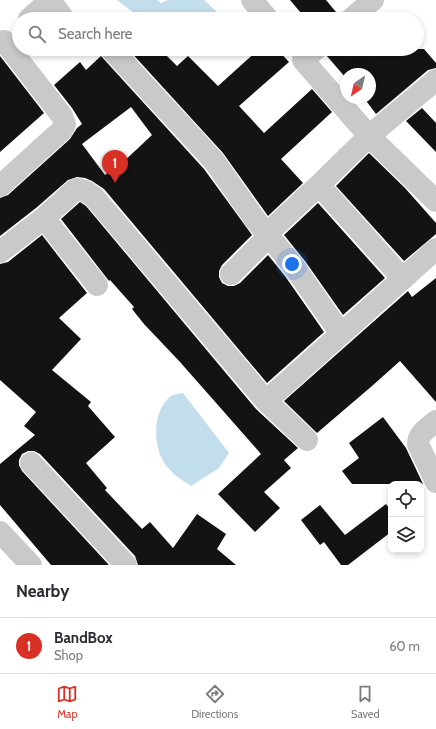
<!DOCTYPE html>
<style>
:root{--surface:#fff;--page:#f2f2f3;--text:#2b2b33;--muted:#7c7c81;--line:#e1e1e2;--accent:#d93025}
body{margin:0;font-family:Cabin,sans-serif;background:var(--page);color:var(--text)}
.controls{position:absolute;right:12px;bottom:12px;display:grid;overflow:hidden;border-radius:8px;box-shadow:0 2px 6px #0003}
.controls button{width:36px;height:36px;display:grid;place-items:center;padding:0;border:0;border-bottom:1px solid var(--line);background:var(--surface);color:var(--text);font:20px sans-serif}
.compass{position:absolute;left:340px;top:68px;width:36px;height:36px;border-radius:50%;background:var(--surface);box-shadow:0 2px 6px #0003;rotate:214deg}
.you{position:absolute;left:292px;top:264px;width:14px;height:14px;margin:-10px;border:3px solid #fff;border-radius:50%;background:#1a73e8;box-shadow:0 0 0 6px #1a73e833}
.badge{display:grid;place-items:center;width:26px;height:26px;border-radius:50%;background:var(--accent);color:#fff;font-size:13px;font-weight:700}
.pin{position:absolute;translate:-50% -33px;filter:drop-shadow(0 1px 2px #0008)}
.pin::after{content:'';position:absolute;top:21px;width:14px;height:12px;background:inherit;clip-path:polygon(0 0,100% 0,50% 100%)}
.list{margin:0;padding:0;list-style:none}
h2{display:flex;justify-content:space-between;align-items:center;height:52px;margin:0;padding:0 16px;font-size:17px}
h2 small{font-size:13px;font-weight:400;color:var(--muted)}
.list li{display:grid;grid-template-columns:26px 1fr auto;gap:12px;align-items:center;box-sizing:border-box;height:56px;padding:0 16px;border-top:1px solid var(--line)}
.list b{display:block;font-size:15px;white-space:nowrap}
.list p{margin:0;font-size:13px;white-space:nowrap;color:var(--muted)}
.list em{font-size:13px;font-style:normal;color:var(--muted)}
.icon{flex:none;width:22px;height:22px;fill:none;stroke:currentColor;stroke-width:2;stroke-linecap:round;stroke-linejoin:round}
.map{position:relative;flex:none;width:436px;height:565px;overflow:hidden}
.search{position:absolute;background:var(--surface);box-shadow:0 2px 6px #0003;left:12px;right:12px;top:12px;height:44px;display:flex;align-items:center;gap:10px;box-sizing:border-box;padding:0 14px;border-radius:22px;color:var(--muted);font-size:15px}
.sheet{height:108px;background:var(--surface)}
nav{display:flex;justify-content:space-around;align-items:center;box-sizing:border-box;height:56px;border-top:1px solid var(--line);background:var(--surface);font-size:11px;color:var(--muted)}
nav a{display:grid;justify-items:center;gap:2px}
nav .on{color:var(--accent)}
.map>svg:first-child{display:block}
</style>
<div class="map">
<svg width="436" height="565" viewBox="0 0 436 565">
<rect width="100%" height="100%" fill="#fff"/>
<path fill="#c2ddec" d="M117,0h40l4,3 7,-3h36l13,12 -3,7h-72z
M183,393l46,60 -10,15 -28,18c-7,-5 -16,-10 -22,-17 -17,-17 -18,-58 2,-73 3,-2 9,-2 12,-3z"/>
<path fill="#131313" fill-rule="evenodd" d="M290,0h36l10,12 -9,7h-21z
M128,49h32l17,17 11,-10 30,30 41,-37h18l12,13 -50,44 25,27 48,-44 20,23 -51,47 22,24 -35,33 -45,-63z
M328,49h96l12,14v5l-8,2 -52,44 -12,-16h6v-24h-24v4l-20,-23z
M0,56l44,57 -44,39z
M101,56l103,113 48,66 -30,30 -3,6v6l3,6 6,3h6l6,-3 28,-28 17,21 39,56 -57,51 -163,-194 -12,-8 -7,-3 -8,-1 -9,3 -32,28 -36,28v-38l8,-3 62,-56 7,-11 5,-4 -10,-16 -18,-23 26,-23 6,8zM131,107l21,28 -31,29 -2,-2 -14,13 -23,-31z
M422,108l14,15v29l-30,-31z
M369,153l36,35 31,35v11l-32,27 -68,-75z
M80,202l6,4 170,203 42,39 -14,12 7,8 -27,24 16,16 -25,24 -37,-38 43,-40 -81,-92 -36,-38 -12,-15 2,-2 -24,-27 -1,1 -48,-62z
M318,203l67,75 -42,37 -38,-54 -21,-26z
M42,235l45,58 -28,25 22,21 -29,31 39,32 -3,4 27,31 -29,26 21,25 -2,2 37,39 8,-7 23,26 24,-34 29,20 -9,15 19,16h-98l-3,-9 -95,-102 -6,-3h-6l-6,3 -3,6v5l3,6 87,94h-58l-51,-60v-41l35,-29 -11,-9 12,-14 -36,-32v-116l8,-2z
M436,278v124l-36,-41 -28,25 -55,47 -33,-32 124,-110 4,6z
M383,417l23,31 17,36h-71l-10,-13 17,-13 -10,-15z
M386,504l5,6v22l-43,33h-7l-17,-23 -4,3 -19,-25 19,-15 25,30z"/>
<g fill="none" stroke-linecap="round" stroke-linejoin="round">
<path stroke="#c9c9c9" stroke-width="22" d="M50,0l14,19
M252,0l16,19
M29,19l21,-19
M351,19l22,-19
M111,49l103,112 40,57 41,50 46,66
M316,49l-13,11 66,76 67,65
M319,185l84,94
M0,186l62,-56 3,-6 -3,-8 -58,-75
M44,218l53,67
M0,252l44,-34 32,-29c8,0 12,4 18,8l172,204 41,39
M231,274l38,-38 2,-6 48,-45 50,-49 67,-56
M266,401l170,-152
M436,421c-8,7 -18,12 -18,23l18,38
M31,463l95,102
M0,532l31,33"/>
</g>
</svg>
<div class="controls">
<button><svg class="icon" aria-label="locate" viewBox="0 0 24 24"><circle cx="12" cy="12" r="6"/><path d="M12 2v4M12 18v4M2 12h4M18 12h4"/></svg></button>
<button><svg class="icon" aria-label="layers" viewBox="0 0 24 24"><path d="M12 4l9 5-9 5-9-5zM3 14l9 5 9-5"/></svg></button>
</div>
<svg class="compass" viewBox="-18 -18 36 36"><path d="M0-13l5 13h-10z" fill="#e53935"/><path d="M0 13l5-13h-10z" fill="#7c7c81"/></svg>
<div class="you"></div>
<div class="pin badge" style="left:115px;top:183px">1</div>
<div class="search"><svg class="icon" aria-label="search" viewBox="0 0 24 24"><circle cx="10" cy="10" r="6"/><path d="M15 15l6 6"/></svg>Search here</div>
</div>
<section class="sheet">
<h2>Nearby<small></small></h2>
<ul class="list">
<li><span class="badge">1</span><div><b>BandBox</b><p>Shop</p></div><em>60 m</em></li>
</ul>
</section>
<nav>
<a class="on"><svg class="icon" aria-label="map" viewBox="0 0 24 24"><path d="M3 6l6-2 6 2 6-2v14l-6 2-6-2-6 2zM9 4v14M15 6v14"/></svg>Map</a>
<a><svg class="icon" aria-label="directions" viewBox="0 0 24 24"><path d="M12 3l9 9-9 9-9-9zM9 14v-3h6M13 9l2 2-2 2"/></svg>Directions</a>
<a><svg class="icon" aria-label="saved" viewBox="0 0 24 24"><path d="M7 4h10v16l-5-4-5 4z"/></svg>Saved</a>
</nav>
